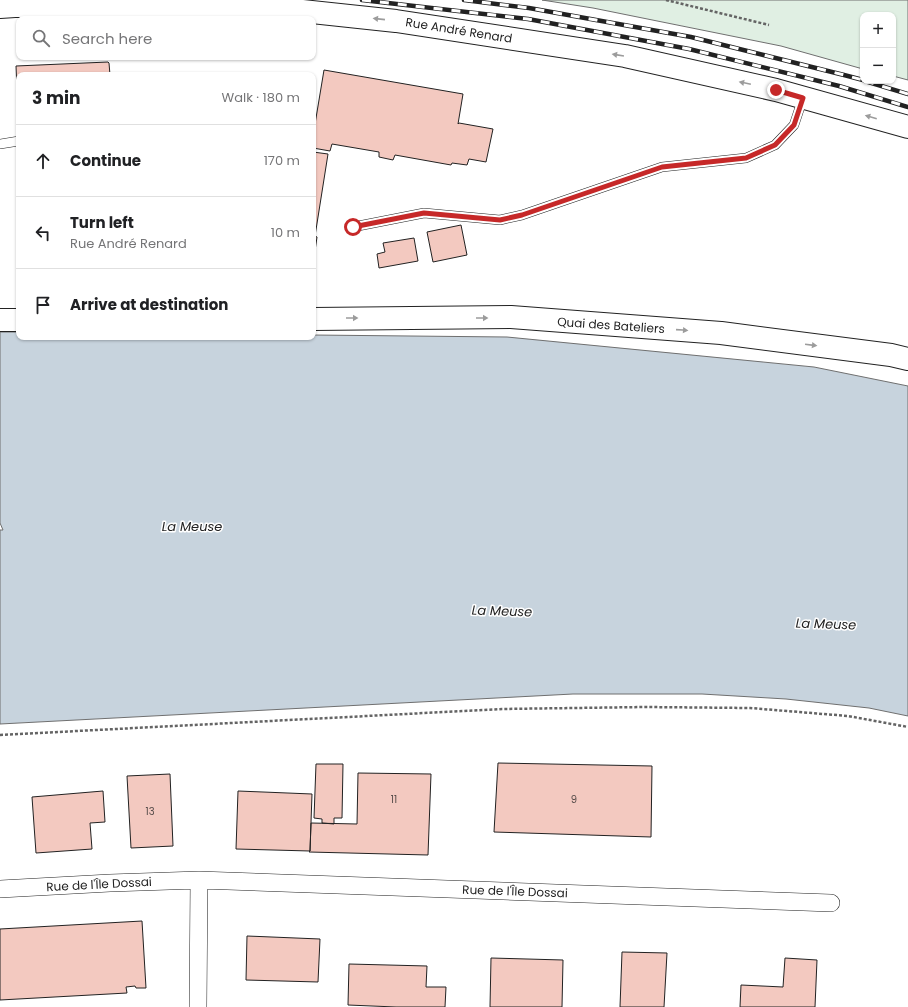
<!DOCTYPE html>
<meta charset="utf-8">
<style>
:root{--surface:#fff;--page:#f2f2f2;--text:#202124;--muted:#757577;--line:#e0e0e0}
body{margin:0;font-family:Poppins,sans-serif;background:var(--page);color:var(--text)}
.controls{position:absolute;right:12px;top:12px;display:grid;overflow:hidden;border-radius:8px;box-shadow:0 1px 3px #0004}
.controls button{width:36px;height:36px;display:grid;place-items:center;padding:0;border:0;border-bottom:1px solid var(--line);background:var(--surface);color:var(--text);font:20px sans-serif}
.stop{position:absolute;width:12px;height:12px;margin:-9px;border:3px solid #c62828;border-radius:50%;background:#fff}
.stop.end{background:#c62828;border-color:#fff;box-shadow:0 1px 4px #0008}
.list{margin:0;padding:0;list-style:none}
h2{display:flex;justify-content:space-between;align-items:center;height:52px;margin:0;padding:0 16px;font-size:17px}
h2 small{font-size:13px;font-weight:400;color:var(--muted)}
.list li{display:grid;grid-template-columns:26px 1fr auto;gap:12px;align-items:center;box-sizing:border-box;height:72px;padding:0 16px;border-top:1px solid var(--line)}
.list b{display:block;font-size:15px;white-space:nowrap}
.list p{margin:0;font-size:13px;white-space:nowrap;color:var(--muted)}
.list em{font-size:13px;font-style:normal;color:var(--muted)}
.icon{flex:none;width:22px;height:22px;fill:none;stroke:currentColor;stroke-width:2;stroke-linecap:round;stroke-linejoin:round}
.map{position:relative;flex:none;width:908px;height:1007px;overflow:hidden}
.search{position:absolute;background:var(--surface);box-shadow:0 1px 3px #0004;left:16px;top:16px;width:300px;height:44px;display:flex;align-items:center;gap:10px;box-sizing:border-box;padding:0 14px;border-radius:8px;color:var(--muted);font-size:15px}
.panel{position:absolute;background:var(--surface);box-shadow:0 1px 3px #0004;left:16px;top:72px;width:300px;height:268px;border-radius:8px}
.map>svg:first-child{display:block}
</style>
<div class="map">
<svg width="908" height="1007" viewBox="0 0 908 1007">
<rect width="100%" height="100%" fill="#fff"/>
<path fill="#e0efe3" stroke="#6f6f6f" d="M542,0h366v80l-15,-4v-61h-30v54l-82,-23 -188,-38z"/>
<path fill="#c7d3dd" stroke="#6f6f6f" d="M0,332h19v5h294v-2l194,2 307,30 94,19v330l-39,-8 -83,-9 -84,-5h-129l-573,30v-194h3l-3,-7z"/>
<path fill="#f3c9c0" stroke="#222" d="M108,62l1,1 1,12h-91l-1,42 -2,-51z
M324,70l139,24 -5,30 1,-1 34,6 -7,33 -17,-3 -2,6 -15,-2 -1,2 -56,-10 -2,5 -14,-3v-5l-47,-8 -2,7 -17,-3v-12z
M313,152l15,2 -13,82 2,1 -2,14h-2z
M461,225l6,30 -34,7 -6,-30z
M414,238l4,23 -39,7 -2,-14 8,-2 -2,-9z
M498,763l154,3 -1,71 -157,-5z
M316,764h27l-1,54h-8v6l-12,-1v-4l-8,-1z
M358,773l73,1 -3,81 -119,-3 1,-1 1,-28 46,1z
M170,774l3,72 -42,2 -4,-72z
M103,791l2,31 -15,1 2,26 -56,4 -4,-56z
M238,791l74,3 -2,57 -74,-2z
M142,921l4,67h-10l-1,-2 -9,1 1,6 -127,7v-71z
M247,936l73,3 -2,43 -72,-2z
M622,952l45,1 -3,54h-44z
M491,958l72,2 -1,47h-72z
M785,958l32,2 -2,47h-75l1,-22 42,2z
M349,964l78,2 -1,21h20l-1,20h-49l-48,-2z"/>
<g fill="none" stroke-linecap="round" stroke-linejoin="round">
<defs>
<path id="lane" d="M0,144l19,-3
M353,227l71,-14 76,7 22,-5 140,-48 84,-9 29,-13 19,-20 9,-27"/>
<path id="street" d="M0,889l110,-6 89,-3 632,23
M198,1007l1,-127"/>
<path id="secondary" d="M0,7l15,-1h241l140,15 229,35 151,34 132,37
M313,319l198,-2 210,16 170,22 17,4
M0,320h19"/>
</defs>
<use href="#lane" stroke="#222" stroke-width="10"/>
<use href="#street" stroke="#222" stroke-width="18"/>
<use href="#secondary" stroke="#222" stroke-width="24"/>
<path stroke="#646464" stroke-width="2.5" stroke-dasharray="3 2" stroke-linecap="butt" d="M666,0l103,25
M0,735l502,-26 144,-2 104,1 98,8 60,11"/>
<use href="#lane" stroke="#fff" stroke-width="9"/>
<use href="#street" stroke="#fff" stroke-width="17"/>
<use href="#secondary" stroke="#fff" stroke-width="22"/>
<defs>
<path id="rail" d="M362,0l166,19 161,30 150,37 69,21
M464,0l65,8 162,29 153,38 19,5
M865,81l43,13"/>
</defs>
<use href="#rail" stroke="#222" stroke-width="4.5"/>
<use href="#rail" stroke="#fff" stroke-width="3" stroke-dasharray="9" stroke-linecap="butt"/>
</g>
<defs><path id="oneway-solid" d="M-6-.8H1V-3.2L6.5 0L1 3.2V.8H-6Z"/></defs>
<g fill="#9c9c9c">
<use href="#oneway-solid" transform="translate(379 19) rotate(-174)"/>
<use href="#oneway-solid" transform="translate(618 55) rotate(-171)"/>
<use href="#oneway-solid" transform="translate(745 83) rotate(-168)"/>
<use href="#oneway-solid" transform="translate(871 117) rotate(-164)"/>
<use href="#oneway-solid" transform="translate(352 318)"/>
<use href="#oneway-solid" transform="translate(482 318)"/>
<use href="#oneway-solid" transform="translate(682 330) rotate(4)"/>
<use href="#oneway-solid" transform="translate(811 345) rotate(7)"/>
</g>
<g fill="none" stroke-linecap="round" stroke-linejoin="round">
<path stroke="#c62828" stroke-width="5" d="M353,227l71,-14 76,7 22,-5 140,-48 84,-9 29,-13 19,-20 9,-27 -27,-8"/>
</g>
<g text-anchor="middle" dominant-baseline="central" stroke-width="3" stroke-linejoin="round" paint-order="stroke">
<g font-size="10" fill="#564c4a">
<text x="394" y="799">11</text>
<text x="574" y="799">9</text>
<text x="150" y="811">13</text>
</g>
<g font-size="12" fill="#222" stroke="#fff">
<text transform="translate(459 30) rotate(9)">Rue André Renard</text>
<text transform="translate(611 325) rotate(4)">Quai des Bateliers</text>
<text transform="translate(99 884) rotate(-3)">Rue de l'Île Dossai</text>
<text transform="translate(515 891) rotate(2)">Rue de l'Île Dossai</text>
</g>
<g font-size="13" font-style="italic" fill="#222" stroke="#fff">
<text x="192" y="526">La Meuse</text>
<text transform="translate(502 611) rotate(2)">La Meuse</text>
<text transform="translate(826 624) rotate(2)">La Meuse</text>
</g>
</g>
</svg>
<div class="controls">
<button>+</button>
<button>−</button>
</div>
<div class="stop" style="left:353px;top:227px"></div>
<div class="stop end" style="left:776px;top:90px"></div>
<div class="search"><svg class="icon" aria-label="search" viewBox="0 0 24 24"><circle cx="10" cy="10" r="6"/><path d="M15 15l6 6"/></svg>Search here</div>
<section class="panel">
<h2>3 min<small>Walk · 180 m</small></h2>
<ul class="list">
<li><svg class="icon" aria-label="ahead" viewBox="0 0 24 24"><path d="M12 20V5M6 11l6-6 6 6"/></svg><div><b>Continue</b></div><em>170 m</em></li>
<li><svg class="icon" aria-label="left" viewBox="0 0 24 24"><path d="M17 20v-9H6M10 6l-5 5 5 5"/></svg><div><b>Turn left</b><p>Rue André Renard</p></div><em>10 m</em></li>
<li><svg class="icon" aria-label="arrive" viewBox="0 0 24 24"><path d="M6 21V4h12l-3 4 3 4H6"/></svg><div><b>Arrive at destination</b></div></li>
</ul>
</section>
</div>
